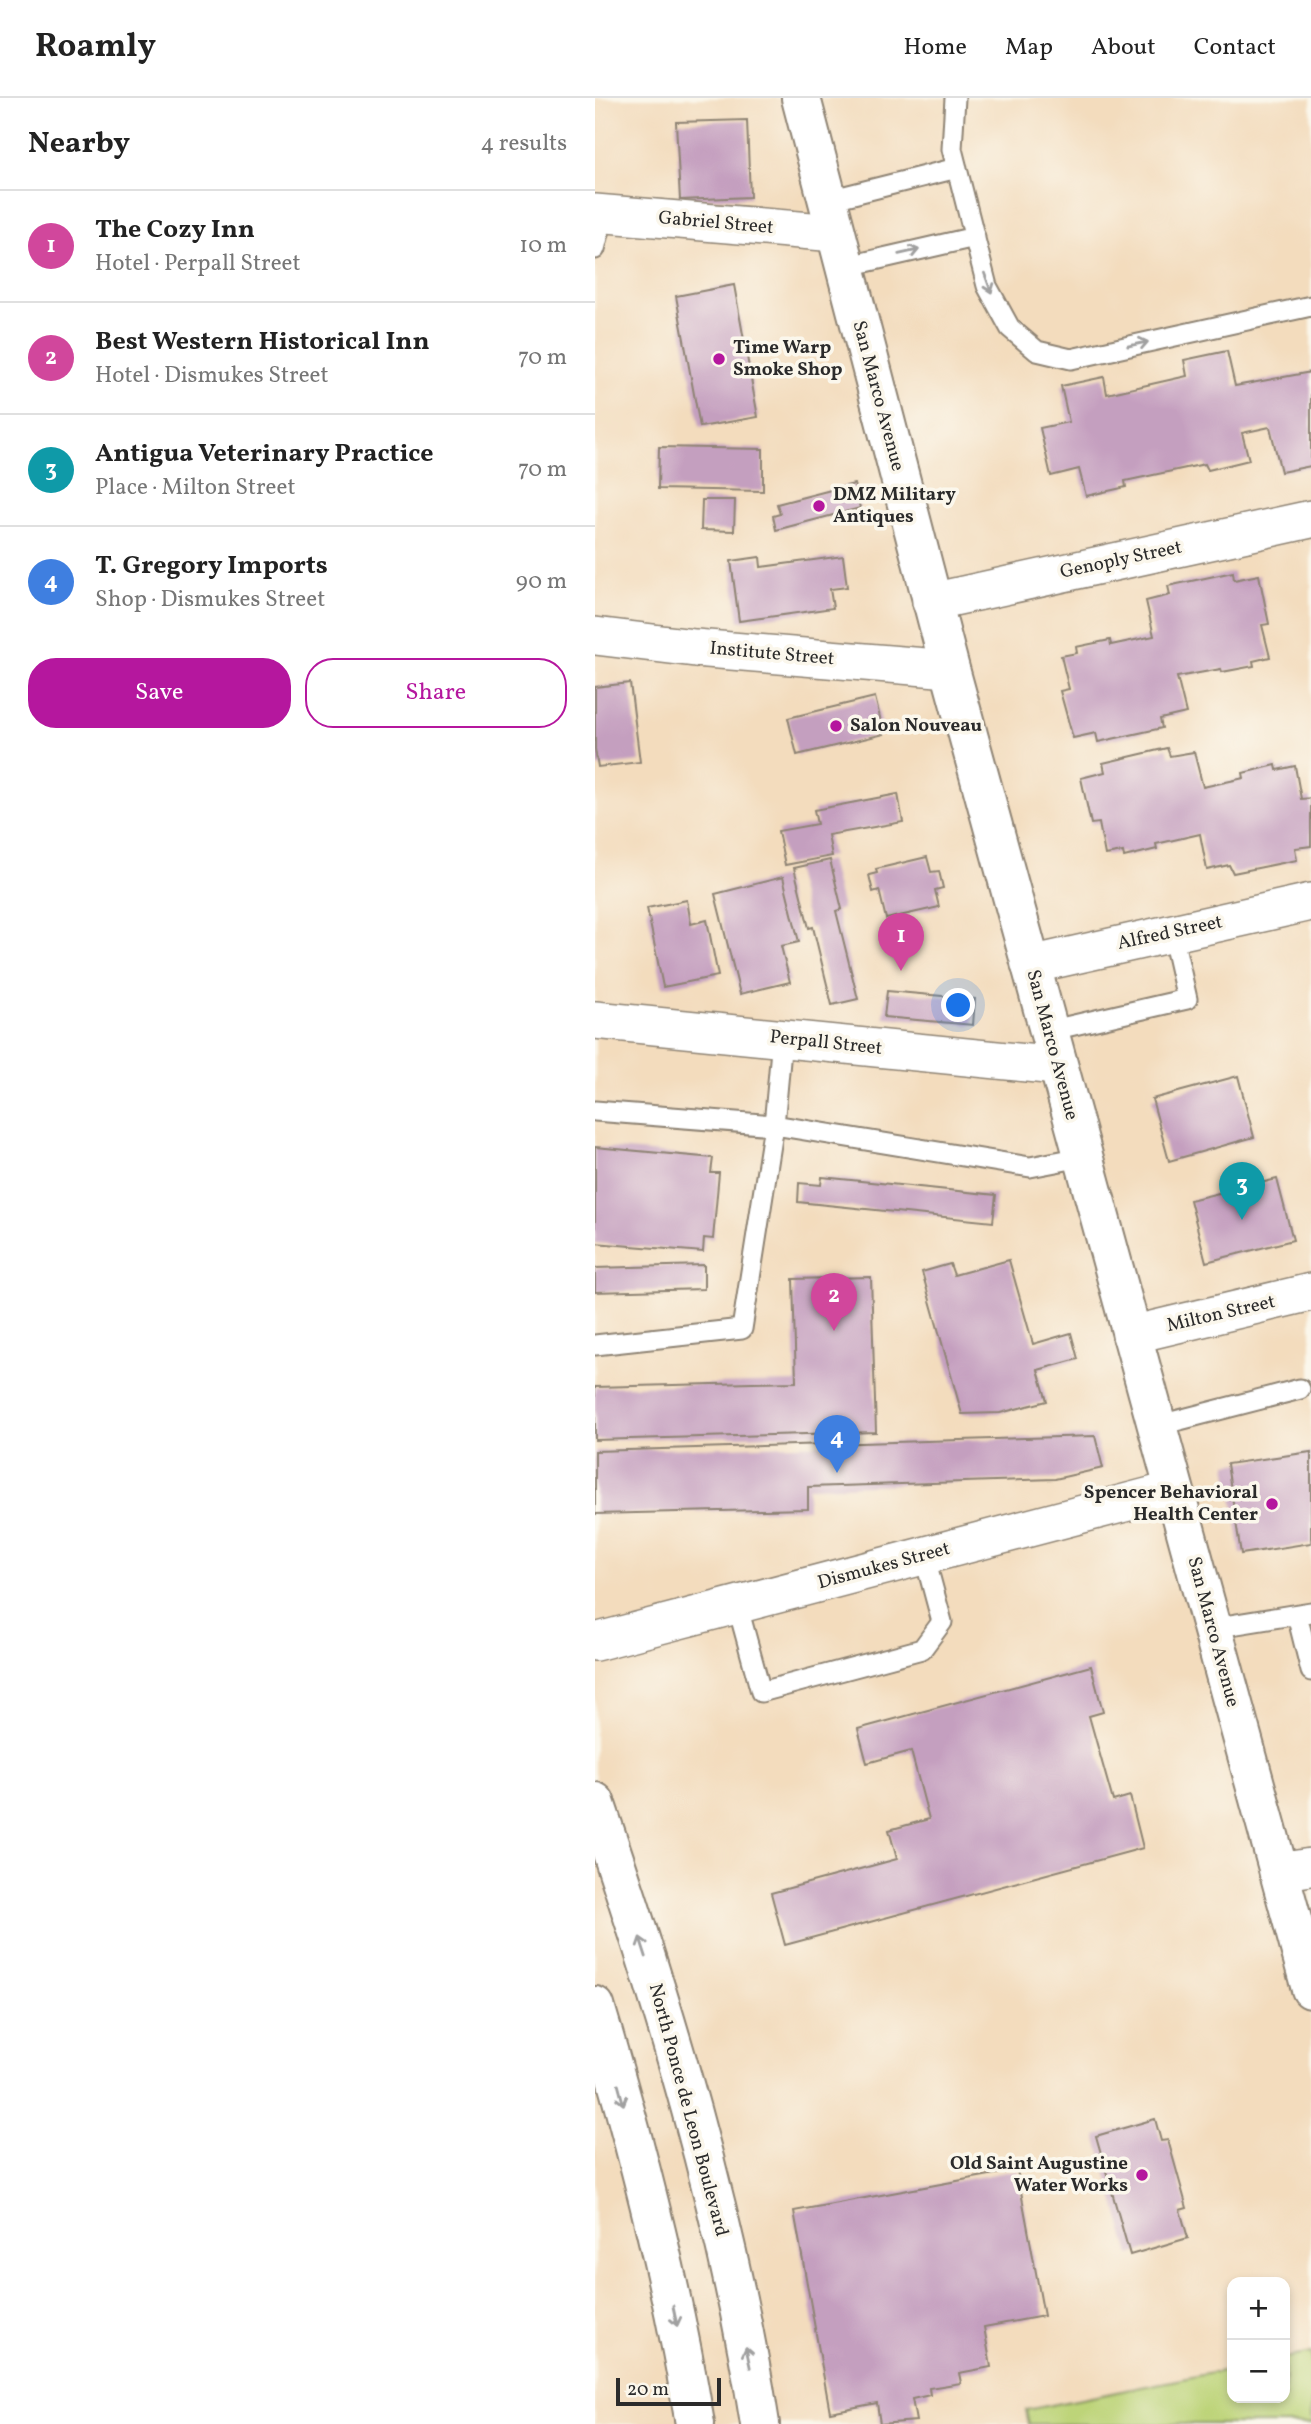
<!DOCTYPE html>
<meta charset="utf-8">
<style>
:root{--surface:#fff;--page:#f2f2f2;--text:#222;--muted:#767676;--line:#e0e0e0;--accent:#b5179e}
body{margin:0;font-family:Vollkorn,serif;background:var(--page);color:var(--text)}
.controls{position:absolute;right:21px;bottom:21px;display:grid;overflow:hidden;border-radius:14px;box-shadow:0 4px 10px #0003}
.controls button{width:63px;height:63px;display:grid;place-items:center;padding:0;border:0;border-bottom:2px solid var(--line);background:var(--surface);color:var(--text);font:35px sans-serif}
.scale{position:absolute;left:21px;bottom:18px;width:105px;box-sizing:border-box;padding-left:7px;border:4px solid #2b2b2b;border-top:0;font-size:19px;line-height:24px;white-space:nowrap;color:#2b2b2b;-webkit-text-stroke:5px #fbf7ec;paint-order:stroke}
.you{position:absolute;left:364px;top:908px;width:24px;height:24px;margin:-18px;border:5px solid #fff;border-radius:50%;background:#1a73e8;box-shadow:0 0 0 10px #1a73e833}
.badge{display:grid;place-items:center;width:46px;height:46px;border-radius:50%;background:var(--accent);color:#fff;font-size:23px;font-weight:700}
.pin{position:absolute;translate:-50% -58px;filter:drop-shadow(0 2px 4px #0008)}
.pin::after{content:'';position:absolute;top:37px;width:24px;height:21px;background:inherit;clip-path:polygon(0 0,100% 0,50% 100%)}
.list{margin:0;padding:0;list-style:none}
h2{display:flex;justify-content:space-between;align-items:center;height:91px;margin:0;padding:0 28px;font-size:30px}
h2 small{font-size:23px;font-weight:400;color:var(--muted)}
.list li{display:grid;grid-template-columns:46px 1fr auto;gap:21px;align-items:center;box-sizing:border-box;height:112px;padding:0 28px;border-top:2px solid var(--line)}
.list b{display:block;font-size:26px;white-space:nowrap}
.list p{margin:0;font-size:23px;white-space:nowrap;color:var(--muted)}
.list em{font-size:23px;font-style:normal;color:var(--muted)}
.actions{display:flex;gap:14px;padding:21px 28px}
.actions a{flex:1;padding:16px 0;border:2px solid var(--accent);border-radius:28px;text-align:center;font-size:24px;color:var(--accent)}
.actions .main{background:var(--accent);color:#fff}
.map{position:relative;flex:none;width:716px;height:2326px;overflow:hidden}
header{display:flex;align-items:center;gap:42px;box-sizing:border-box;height:98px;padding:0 35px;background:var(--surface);border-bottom:2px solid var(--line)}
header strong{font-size:33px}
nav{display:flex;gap:38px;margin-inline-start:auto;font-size:24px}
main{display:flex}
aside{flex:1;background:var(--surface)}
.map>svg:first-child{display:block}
</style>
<header>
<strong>Roamly</strong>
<nav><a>Home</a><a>Map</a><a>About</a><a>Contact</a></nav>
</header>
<main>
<aside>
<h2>Nearby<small>4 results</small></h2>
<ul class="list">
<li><span class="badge" style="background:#d1479c">1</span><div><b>The Cozy Inn</b><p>Hotel · Perpall Street</p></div><em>10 m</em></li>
<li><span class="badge" style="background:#d1479c">2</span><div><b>Best Western Historical Inn</b><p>Hotel · Dismukes Street</p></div><em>70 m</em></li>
<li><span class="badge" style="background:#0f9aa8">3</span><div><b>Antigua Veterinary Practice</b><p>Place · Milton Street</p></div><em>70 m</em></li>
<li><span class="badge" style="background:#3f7fe0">4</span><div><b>T. Gregory Imports</b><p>Shop · Dismukes Street</p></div><em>90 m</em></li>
</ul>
<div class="actions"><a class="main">Save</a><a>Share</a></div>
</aside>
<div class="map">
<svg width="716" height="2326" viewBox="0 0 716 2326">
<rect width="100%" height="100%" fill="#fbf7ec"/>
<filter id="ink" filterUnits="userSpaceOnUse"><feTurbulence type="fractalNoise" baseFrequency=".0143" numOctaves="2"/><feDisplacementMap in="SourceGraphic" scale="14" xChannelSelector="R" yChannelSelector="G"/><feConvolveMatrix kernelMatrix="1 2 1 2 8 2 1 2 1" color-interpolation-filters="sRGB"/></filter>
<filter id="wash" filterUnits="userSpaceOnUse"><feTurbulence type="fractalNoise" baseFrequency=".00686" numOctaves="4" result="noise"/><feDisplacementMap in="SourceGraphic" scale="28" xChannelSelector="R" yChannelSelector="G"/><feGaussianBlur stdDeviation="1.57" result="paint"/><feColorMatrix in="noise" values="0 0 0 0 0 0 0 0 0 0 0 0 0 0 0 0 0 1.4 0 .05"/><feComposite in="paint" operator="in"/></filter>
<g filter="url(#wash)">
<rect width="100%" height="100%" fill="#f3dcbd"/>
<path fill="#bdd479" stroke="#748052" stroke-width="2" d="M716,2255v71h-282l-3,-14 206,-41v29h53v-40z"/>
<g id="blocks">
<path fill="#c49fbf" d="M152,22l3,77 -70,3 -4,-78z
M139,187l24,132 -58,10 -24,-131z
M632,253l8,35 76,-14v94l-30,6 -11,-45 -28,6 7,27 -41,10 -3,-6 -80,17 1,6 -40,9 -7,-27 -28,7 -11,-48 29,-6 -8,-36 43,-9 3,17 80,-18 -3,-16z
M64,349l104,2v42l-105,-2z
M259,386l6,24 -84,22 -3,-14 7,-2 -3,-10z
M107,402h33l-1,31 -33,-1z
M248,458l4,31 -17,2 3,19 -94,13 -8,-60 29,-4 1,10z
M638,474l1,8 25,-5 10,49 -7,1 8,32 -17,4 1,5 -32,6 -1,-3 -44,8 9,36 -26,6 2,9 -64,14 -2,-9 -23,5 -13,-47 9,-2 -8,-33 16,-3 -1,-6 34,-7 1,5 43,-9 -8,-35 24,-6 -2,-9z
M35,585l10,79 -42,5 -3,-18v-62z
M280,599l9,37 -87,21 -9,-37z
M572,650l3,8 24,-4 9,35 41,-9 -1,-5 33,-8 1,5 18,-4 6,33 10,-1v48l-16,2 2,12 -64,13 -4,-8 -22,5 -7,-36 -44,10 1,5 -33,8 -1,-5 -18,3 -6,-32 -8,1 -10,-46 24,-6 -2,-9z
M303,696l5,28 -75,13 4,21 -47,9 -7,-34 39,-7 -3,-14z
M332,759l4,15 8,-1 4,17 -8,2 4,17 -53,12 -7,-29 -6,2 -4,-17 8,-2 -1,-4z
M235,762l12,49 -6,2 22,88 -26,6 -19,-78 -4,1 -15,-60z
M188,779l16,65 -18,4 9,36 -50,12 -25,-100z
M92,802l4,24 16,-4 11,56 -55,11 -16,-79z
M292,893l88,8 -2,26 -89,-8z
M643,978l16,61 -85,24 -17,-62z
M0,1049l118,11 -2,15h8l-6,66 -9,-1 -1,14 -108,-9z
M227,1079l174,18 -3,27 -195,-20 1,-19 22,2z
M682,1081l16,61 -87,22 -16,-62z
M414,1162l24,84 38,-11 7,26 -40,11 9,31 -47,12 -38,1 -40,-142 28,-8 4,11z
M109,1167v24l-109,3v-24z
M276,1179l5,155 -281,8v-53l201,-5 -3,-103z
M500,1338l8,32 -48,11 -247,8v22l-213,5v-63z
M716,1354v91l-70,11 -14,-90z
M496,1568l12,46 -14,4 24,85 17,-5 13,52 -358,97 -14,-52 126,-34 -8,-29 40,-11 -18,-68 -44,12 -9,-34z
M560,2021l6,22 7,-1 19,68 -7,2 8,28 -58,17 -34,-119z
M422,2072l27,146 -60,11 7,40 -32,6 2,10 -32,5 1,7 -18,4 4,22 -36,3 -3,-21 -47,9 -36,-201z"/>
</g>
</g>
<g filter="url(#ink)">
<use href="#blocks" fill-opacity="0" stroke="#8f8474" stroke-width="2"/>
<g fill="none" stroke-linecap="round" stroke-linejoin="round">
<defs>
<path id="lane" d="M360,0l-3,51 35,137 23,42 27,23 34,8 240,-53
M234,102l128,-32
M0,151l9,-35
M249,169l131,-30
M453,933l139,-32 -15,-66
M187,941l-8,86 256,42 52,-10
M0,1013l179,14 -32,204 -147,16
M561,1328l144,-37
M142,1506l24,88 161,-43 20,-27 -18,-67
M702,1517l14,56
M617,1530l99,-16"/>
<path id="street" d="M0,115l241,20
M336,504l380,-83
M0,538l100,12 255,21
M435,867l281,-63
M0,922l462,46
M536,1237l180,-43
M0,1544l579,-152
M683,1774l33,-5"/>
<path id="secondary" d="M206,0l149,571 361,1320"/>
<path id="highway" d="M0,1704c69,203 132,410 165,622
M0,1908c41,137 77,277 100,418"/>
</defs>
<use href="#lane" stroke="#8f8474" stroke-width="23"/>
<use href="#street" stroke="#8f8474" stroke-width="40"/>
<use href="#secondary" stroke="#8f8474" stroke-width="42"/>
<use href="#highway" stroke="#8f8474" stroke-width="42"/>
<use href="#lane" stroke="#fff" stroke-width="19"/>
<use href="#street" stroke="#fff" stroke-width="37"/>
<use href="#secondary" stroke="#fff" stroke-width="38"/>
<use href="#highway" stroke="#fff" stroke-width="38"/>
</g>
<defs><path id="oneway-shaft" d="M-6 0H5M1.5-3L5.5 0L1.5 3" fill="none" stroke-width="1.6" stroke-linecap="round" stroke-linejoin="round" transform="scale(1.75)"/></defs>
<g stroke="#a0a0a0">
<use href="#oneway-shaft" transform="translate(314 154) rotate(-13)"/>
<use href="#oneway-shaft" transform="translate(393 185) rotate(70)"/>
<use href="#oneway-shaft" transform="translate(543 246) rotate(-12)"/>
<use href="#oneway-shaft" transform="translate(48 1849) rotate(-108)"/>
<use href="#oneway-shaft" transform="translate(26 1997) rotate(75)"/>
<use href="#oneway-shaft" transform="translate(80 2218) rotate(78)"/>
<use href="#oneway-shaft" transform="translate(153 2259) rotate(-102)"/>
</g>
</g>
<g fill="#b5179e" stroke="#fbf7ec" stroke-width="2.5">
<circle cx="124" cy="261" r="7"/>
<circle cx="224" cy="408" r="7"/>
<circle cx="241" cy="628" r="7"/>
<circle cx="677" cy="1406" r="7"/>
<circle cx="547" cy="2077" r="7"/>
</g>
<g text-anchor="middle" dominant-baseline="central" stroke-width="7" stroke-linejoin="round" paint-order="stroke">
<g font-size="19" fill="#2b2b2b" stroke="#fbf7ec">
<text transform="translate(121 125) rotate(5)">Gabriel Street</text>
<text transform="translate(283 298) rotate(75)">San Marco Avenue</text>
<text transform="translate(526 462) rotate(-12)">Genoply Street</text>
<text transform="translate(177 556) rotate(5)">Institute Street</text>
<text transform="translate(575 835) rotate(-12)">Alfred Street</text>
<text transform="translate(231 945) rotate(6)">Perpall Street</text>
<text transform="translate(457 947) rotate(75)">San Marco Avenue</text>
<text transform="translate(626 1216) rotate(-13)">Milton Street</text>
<text transform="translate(289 1468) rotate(-15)">Dismukes Street</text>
<text transform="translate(618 1534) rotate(75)">San Marco Avenue</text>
<text transform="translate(93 2012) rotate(75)">North Ponce de Leon Boulevard</text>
</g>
<g font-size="19" font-weight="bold" fill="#2b2b2b" stroke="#fbf7ec" text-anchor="start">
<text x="138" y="250">Time Warp<tspan x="138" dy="22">Smoke Shop</tspan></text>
<text x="238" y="397">DMZ Military<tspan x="238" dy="22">Antiques</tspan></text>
<text x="255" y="628">Salon Nouveau</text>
<text x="663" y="1395" text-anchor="end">Spencer Behavioral<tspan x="663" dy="22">Health Center</tspan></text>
<text x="533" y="2066" text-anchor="end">Old Saint Augustine<tspan x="533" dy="22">Water Works</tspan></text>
</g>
</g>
</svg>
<div class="controls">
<button>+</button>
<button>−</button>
</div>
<div class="scale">20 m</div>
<div class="you"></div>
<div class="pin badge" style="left:306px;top:873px;background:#d1479c">1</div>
<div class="pin badge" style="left:239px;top:1233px;background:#d1479c">2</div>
<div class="pin badge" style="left:647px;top:1122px;background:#0f9aa8">3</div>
<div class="pin badge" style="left:242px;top:1375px;background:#3f7fe0">4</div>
</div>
</main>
